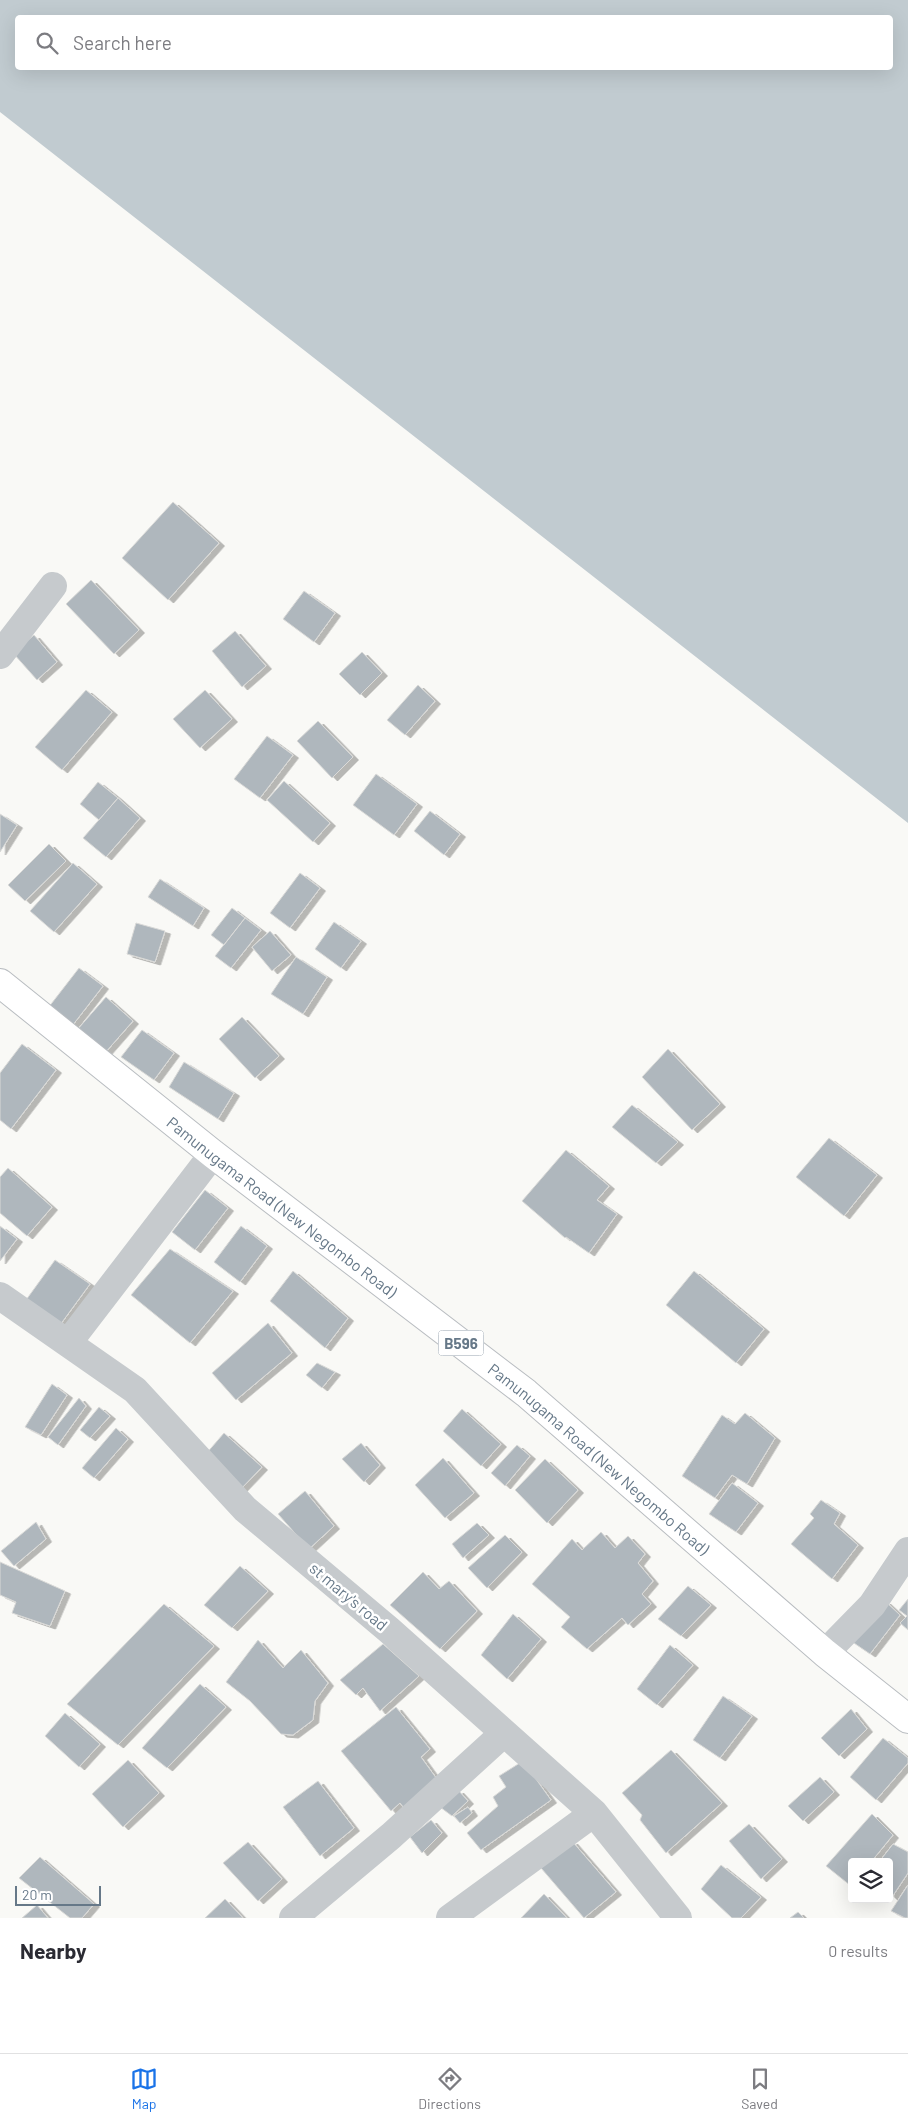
<!DOCTYPE html>
<style>
:root{--surface:#fff;--page:#f7f7f7;--text:#2b2b33;--muted:#7c7c81;--line:#e1e1e2;--accent:#1a73e8}
body{margin:0;font-family:Barlow,sans-serif;background:var(--page);color:var(--text)}
.controls{position:absolute;right:15px;bottom:15px;display:grid;overflow:hidden;border-radius:5px;box-shadow:0 5px 20px #0002}
.controls button{width:45px;height:45px;display:grid;place-items:center;padding:0;border:0;border-bottom:1px solid var(--line);background:var(--surface);color:var(--text);font:25px sans-serif}
.scale{position:absolute;left:15px;bottom:12px;width:86px;box-sizing:border-box;padding-left:5px;border:2px solid #667888;border-top:0;font-size:14px;line-height:18px;white-space:nowrap;color:#667888;-webkit-text-stroke:4px #fff;paint-order:stroke}
.list{margin:0;padding:0;list-style:none}
h2{display:flex;justify-content:space-between;align-items:center;height:65px;margin:0;padding:0 20px;font-size:21px}
h2 small{font-size:16px;font-weight:400;color:var(--muted)}
.icon{flex:none;width:28px;height:28px;fill:none;stroke:currentColor;stroke-width:2;stroke-linecap:round;stroke-linejoin:round}
.map{position:relative;flex:none;width:908px;height:1918px;overflow:hidden}
.search{position:absolute;background:var(--surface);box-shadow:0 5px 20px #0002;left:15px;right:15px;top:15px;height:55px;display:flex;align-items:center;gap:12px;box-sizing:border-box;padding:0 18px;border-radius:5px;color:var(--muted);font-size:19px}
.sheet{height:135px;background:var(--surface)}
nav{display:flex;justify-content:space-around;align-items:center;box-sizing:border-box;height:70px;border-top:1px solid var(--line);background:var(--surface);font-size:14px;color:var(--muted)}
nav a{display:grid;justify-items:center;gap:2px}
nav .on{color:var(--accent)}
.map>svg:first-child{display:block}
</style>
<div class="map">
<svg width="908" height="1918" viewBox="0 0 908 1918">
<defs>
<filter id="shadow"><feDropShadow dx="5.5" dy="3" stdDeviation="0" flood-color="#0004"/></filter>
</defs>
<rect width="100%" height="100%" fill="#f9f9f6"/>
<path fill="#c1cbd0" fill-rule="evenodd" d="M0,0h908v823l-908,-711zM18,18h872v50h-872z"/>
<path fill="#afb7bd" stroke="#dadad8" filter="url(#shadow)" d="M173,502l46,41 -51,57 -46,-42z
M91,580l48,50 -25,24 -48,-50z
M304,591l31,22 -21,29 -31,-23z
M235,631l31,35 -24,21 -30,-36z
M34,635l23,27 -20,18 -24,-27z
M362,652l20,21 -22,22 -21,-21z
M418,685l17,16 -30,34 -18,-15z
M86,690l26,22 -50,58 -27,-23z
M205,690l27,29 -32,29 -27,-29z
M318,721l35,36 -21,21 -35,-37z
M267,736l26,19 -33,43 -26,-19z
M376,774l41,30 -23,31 -41,-30z
M284,781l46,42 -17,19 -46,-42z
M98,782l20,16 -19,22 -19,-16z
M118,798l22,20 -34,39 -23,-19z
M430,811l30,23 -16,21 -30,-24z
M0,814l17,11 -17,27z
M49,844l17,17 -41,40 -17,-16z
M73,863l24,21 -43,48 -24,-21z
M300,873l20,15 -30,40 -20,-15z
M160,879l44,29 -11,18 -45,-29z
M232,908l13,10 -21,27 -13,-10z
M245,918l16,12 -30,38 -16,-12z
M334,922l27,19 -20,27 -26,-19z
M136,923l29,8 -10,31 -28,-8z
M270,931l21,24 -19,16 -20,-24z
M296,957l31,20 -24,37 -32,-20z
M79,968l24,18 -31,40 -24,-18z
M106,997l27,24 -29,33 -27,-24z
M242,1017l37,39 -24,22 -36,-39z
M142,1030l32,23 -20,27 -33,-23z
M22,1044l34,26 -45,59 -11,-9v-47z
M668,1049l52,55 -28,26 -50,-53z
M184,1062l50,31 -16,26 -49,-32z
M632,1105l46,37 -22,21 -44,-36z
M829,1138l48,37 -33,41 -48,-39z
M566,1150l43,36 -12,14 20,14 -28,39 -23,-16 -1,1 -43,-37z
M8,1168l44,39 -25,29 -27,-23v-36z
M205,1190l23,18 -33,42 -23,-18z
M0,1226l17,13 -17,22z
M241,1226l26,20 -27,36 -26,-20z
M170,1249l63,42 -43,52 -59,-48z
M55,1260l35,24 -30,41 -34,-25z
M293,1271l55,47 -23,30 -55,-47z
M694,1271l70,58 -28,34 -70,-58z
M268,1323l24,30 -56,47 -24,-27z
M317,1363l18,9 -13,16 -16,-13z
M52,1384l15,11 -26,40 -16,-8z
M79,1398l7,8 -28,39 -10,-8z
M99,1407l11,9 -20,22 -10,-8z
M462,1409l39,35 -20,22 -38,-35z
M745,1413l30,25 -28,46 -15,-9 -17,23 -33,-22 40,-61 13,9z
M116,1428l12,11 -34,39 -12,-10z
M224,1433l38,34 -24,25 -33,-37z
M361,1443l19,22 -16,17 -22,-23z
M517,1445l13,11 -25,30 -14,-13z
M443,1458l31,35 -29,25 -30,-33z
M545,1459l33,31 -31,33 -32,-33z
M732,1483l26,20 -22,29 -27,-18z
M305,1491l29,35 -25,23 -31,-35z
M821,1500l19,13 -6,11 24,21 -26,34 -41,-35 23,-26 -4,-4z
M36,1522l10,17 -32,27 -13,-15z
M477,1523l12,12 -26,23 -11,-14z
M601,1532l14,16 13,-12 17,18 -7,9 15,18 -11,13 9,10 -23,21 -6,-7 -35,31 -26,-22 9,-10 -38,-33 40,-45 10,11z
M505,1535l17,17 -35,36 -19,-20z
M0,1562l65,29 -15,35 -38,-13 4,-11 -16,-7z
M240,1566l28,25 -36,37 -28,-23z
M423,1572l16,17 10,-8 28,30 -37,38 -50,-44z
M688,1586l23,19 -30,31 -23,-17z
M908,1599v31l-8,-7 7,-7 -8,-6z
M885,1601l15,14 -30,39 -19,-13z
M164,1604l50,42 -96,99 -51,-41z
M513,1614l28,25 -34,40 -26,-24z
M258,1640l25,28 18,-18 27,33 -13,18 -2,19 -20,15 -12,-1 -31,-33 -24,-19z
M383,1644l36,32 -39,35 -17,-23 -7,7 -16,-15z
M670,1645l23,20 -36,40 -20,-16z
M200,1684l26,23 -59,61 -25,-20z
M723,1696l29,20 -32,42 -27,-18z
M396,1707l34,42 -9,8 21,29 -34,27 -8,-10 -9,8 -50,-60z
M851,1709l16,20 -28,27 -18,-18z
M65,1713l35,31 -21,23 -34,-31z
M883,1738l25,20v5l-32,37 -26,-23z
M671,1750l51,53 -56,50 -26,-33 2,-5 -20,-22z
M128,1760l31,33 -36,34 -31,-33z
M523,1761l28,39 -70,50 -14,-17 31,-27 -5,-9 13,-10 -7,-11z
M820,1777l14,15 -31,29 -15,-15z
M318,1781l36,47 -34,28 -37,-49z
M458,1790l10,11 -16,15 -12,-9z
M468,1807l4,6 -12,10 -6,-7z
M872,1814l21,21 -22,27h-19l-1,24 -25,-20z
M431,1820l11,13 -20,20 -12,-16z
M749,1824l33,35 -21,20 -32,-38z
M572,1841l44,51 -32,26 -43,-50z
M248,1842l34,37 -24,22 -35,-38z
M893,1844l15,8v21l-16,24 -3,-3v-32h-10z
M40,1857l54,47 -12,14h-12l-51,-40z
M721,1865l40,32 -20,21h-9l-31,-29z
M908,1885v33h-3l-14,-7z
M544,1894l23,24h-46z
M225,1899l18,19h-38z
M37,1905l11,13h-26z
M798,1912l6,6h-14z"/>
<g fill="none" stroke-linecap="round" stroke-linejoin="round">
<defs>
<g id="primary">
<path id="s1" d="M0,983l213,171 313,239 299,260 83,66"/>
</g>
</defs>
<use href="#primary" stroke="#b9bdc1" stroke-width="30"/>
<path stroke="#c6cacd" stroke-width="28" d="M0,655l53,-69
M0,1296l135,94 110,119 144,121 205,183 84,105
M68,1343l145,-189
M825,1653l47,-48 36,-54
M293,1918l98,-82 113,-103
M450,1918l144,-105"/>
<use href="#primary" stroke="#fff" stroke-width="28"/>
</g>
<g text-anchor="middle" dominant-baseline="central" stroke-width="5" stroke-linejoin="round" paint-order="stroke">
<rect fill="#fff" stroke="#94a0ac" stroke-width="1" x="438.5" y="1330.5" width="45" height="25" rx="4"/>
<g font-size="15" font-weight="bold" fill="#667888">
<text x="461" y="1343">B596</text>
</g>
<g font-size="16" fill="#667888" stroke="#fff">
<text stroke="none"><textPath href="#s1" startOffset="360">Pamunugama Road (New Negombo Road)</textPath></text>
<text stroke="none"><textPath href="#s1" startOffset="765">Pamunugama Road (New Negombo Road)</textPath></text>
<text transform="translate(349 1596) rotate(40)">st mary's road</text>
</g>
</g>
</svg>
<div class="controls">
<button><svg class="icon" aria-label="layers" viewBox="0 0 24 24"><path d="M12 4l9 5-9 5-9-5zM3 14l9 5 9-5"/></svg></button>
</div>
<div class="scale">20 m</div>
<div class="search"><svg class="icon" aria-label="search" viewBox="0 0 24 24"><circle cx="10" cy="10" r="6"/><path d="M15 15l6 6"/></svg>Search here</div>
</div>
<section class="sheet">
<h2>Nearby<small>0 results</small></h2>
<ul class="list">
</ul>
</section>
<nav>
<a class="on"><svg class="icon" aria-label="map" viewBox="0 0 24 24"><path d="M3 6l6-2 6 2 6-2v14l-6 2-6-2-6 2zM9 4v14M15 6v14"/></svg>Map</a>
<a><svg class="icon" aria-label="directions" viewBox="0 0 24 24"><path d="M12 3l9 9-9 9-9-9zM9 14v-3h6M13 9l2 2-2 2"/></svg>Directions</a>
<a><svg class="icon" aria-label="saved" viewBox="0 0 24 24"><path d="M7 4h10v16l-5-4-5 4z"/></svg>Saved</a>
</nav>
